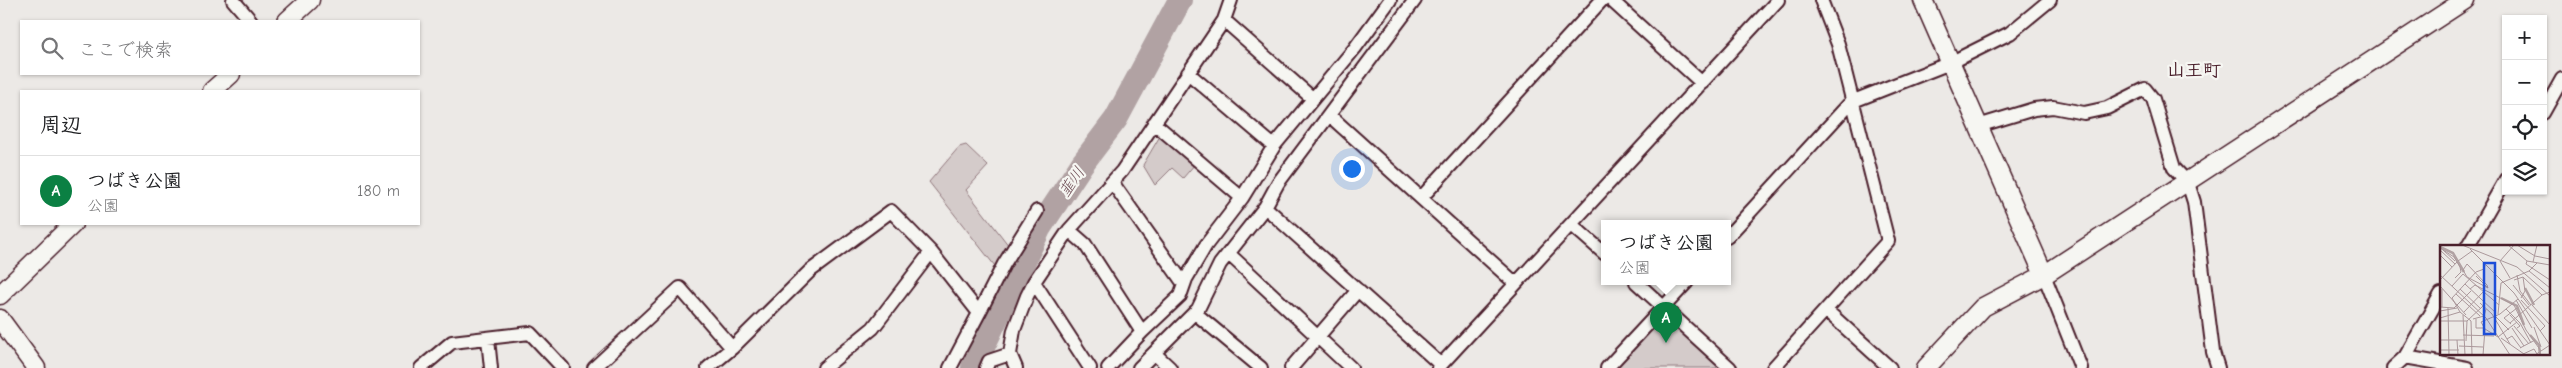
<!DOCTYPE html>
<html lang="ja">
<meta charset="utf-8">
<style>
:root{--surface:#fff;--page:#f2f2f2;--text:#202124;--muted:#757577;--line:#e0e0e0;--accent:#0b8043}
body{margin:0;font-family:"Comic Neue","Klee One",sans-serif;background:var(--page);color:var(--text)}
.controls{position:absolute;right:15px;top:15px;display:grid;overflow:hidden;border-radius:0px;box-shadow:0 1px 4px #0004}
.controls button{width:45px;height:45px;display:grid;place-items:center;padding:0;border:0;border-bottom:1px solid var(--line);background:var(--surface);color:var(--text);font:25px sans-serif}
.you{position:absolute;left:1351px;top:168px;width:18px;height:18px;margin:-12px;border:4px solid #fff;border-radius:50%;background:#1a73e8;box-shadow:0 0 0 8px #1a73e833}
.badge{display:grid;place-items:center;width:32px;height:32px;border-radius:50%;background:var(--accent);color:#fff;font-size:16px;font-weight:700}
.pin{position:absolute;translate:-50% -41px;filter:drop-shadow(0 1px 2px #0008)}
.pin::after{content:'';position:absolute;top:26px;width:18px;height:15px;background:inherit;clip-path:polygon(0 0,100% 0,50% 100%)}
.popup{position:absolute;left:1601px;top:220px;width:130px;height:65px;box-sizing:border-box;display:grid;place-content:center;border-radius:0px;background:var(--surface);filter:drop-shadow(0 1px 4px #0005);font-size:16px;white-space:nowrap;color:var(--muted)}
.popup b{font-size:19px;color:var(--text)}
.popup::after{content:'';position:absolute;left:50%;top:100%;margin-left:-10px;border:10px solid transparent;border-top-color:var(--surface)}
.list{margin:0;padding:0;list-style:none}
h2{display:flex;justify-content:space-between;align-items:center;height:65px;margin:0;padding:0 20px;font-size:21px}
h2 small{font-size:16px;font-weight:400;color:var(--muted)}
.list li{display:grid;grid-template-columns:32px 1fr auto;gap:15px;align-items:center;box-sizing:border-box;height:70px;padding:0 20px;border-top:1px solid var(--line)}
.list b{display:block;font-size:19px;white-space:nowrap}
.list p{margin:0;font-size:16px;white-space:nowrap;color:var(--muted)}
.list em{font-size:16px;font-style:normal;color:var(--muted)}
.icon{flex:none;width:28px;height:28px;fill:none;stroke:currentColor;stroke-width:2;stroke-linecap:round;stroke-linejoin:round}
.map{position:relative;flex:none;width:2562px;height:368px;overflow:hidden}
.search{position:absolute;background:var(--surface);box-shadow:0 1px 4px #0004;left:20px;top:20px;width:400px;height:55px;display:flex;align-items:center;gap:12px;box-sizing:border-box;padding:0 18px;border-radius:0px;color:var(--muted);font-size:19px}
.panel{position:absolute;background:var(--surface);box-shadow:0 1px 4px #0004;left:20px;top:90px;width:400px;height:135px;border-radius:0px}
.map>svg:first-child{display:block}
</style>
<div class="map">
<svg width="2562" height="368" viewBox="0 0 2562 368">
<rect width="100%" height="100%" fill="#ece9e6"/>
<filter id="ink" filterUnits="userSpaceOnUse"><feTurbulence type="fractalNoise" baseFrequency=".02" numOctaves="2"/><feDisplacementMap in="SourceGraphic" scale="10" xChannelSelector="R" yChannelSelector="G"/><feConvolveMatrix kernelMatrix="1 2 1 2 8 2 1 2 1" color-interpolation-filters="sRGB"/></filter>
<g filter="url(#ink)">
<path fill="#d4cbca" stroke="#8f757a" d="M1160,136h5l30,28 -12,14 -11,-10 -17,17 -12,-20z
M966,145l22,21 -22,24 43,56 -14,20 -66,-84 30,-35z
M1669,319l49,47 -2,2h-101l45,-48z"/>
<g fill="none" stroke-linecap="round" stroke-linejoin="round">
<path stroke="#b1a2a3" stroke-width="24" d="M973,368l66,-139 43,-65 34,-45 64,-119"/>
<defs>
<path id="street" d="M233,0l18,21
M1611,0l91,83
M1224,20l88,78
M1188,73l86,73
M2543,113l19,-34
M1329,115l186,168
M1154,123l88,75
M1978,126l56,-17 19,-2 31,6 23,-5 38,-19 8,10 21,69 14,15 6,19 19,150 5,16
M1112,182l72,102
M1421,198l181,-198
M1265,207l176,158
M1572,225l33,29
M1069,230l16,14 57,88
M1727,237l124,-135 99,-39 60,-30 40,-33
M2467,247l39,-68
M1229,254l122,114
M2044,275l37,93
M1034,282l56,86
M1636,282l94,86
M1827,311l63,57
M979,313l25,-49 33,-53
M1195,313l66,55
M488,339l3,29
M1154,353l16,15
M2405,357l36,-63
M421,368l31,-26 78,-9 33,35
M594,368l86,-80 52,60
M708,368l24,-20 78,-77 81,-60 40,41 48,61 -29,55
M824,368l49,-40 58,-76
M986,368l3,-7 21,-7
M1016,368l-6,-14 4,-24 13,-34 7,-14 35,-52 53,-59 102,-151 7,-20
M1108,368l34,-36 38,-36 6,-17 20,-34 36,-47 32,-52 81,-98 35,-48
M1139,368l59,-59 22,-45 45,-57 13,-24 137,-183
M1291,368l67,-78
M1438,368l340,-368
M1607,368l80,-86
M1773,368l115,-127 -50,-197 -17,-44
M2393,368l12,-11 62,11"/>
<path id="secondary" d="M1923,0l121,275
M287,21l23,-21
M212,91l19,-17
M0,295l73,-71
M0,319l36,49
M1926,368l57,-61 61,-32 421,-275"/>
</defs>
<use href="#street" stroke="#4a1f2b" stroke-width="16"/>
<use href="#secondary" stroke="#4a1f2b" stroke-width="21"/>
<use href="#street" stroke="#f6f6f2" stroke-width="12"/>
<use href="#secondary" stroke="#f6f6f2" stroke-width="18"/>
</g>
</g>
<g text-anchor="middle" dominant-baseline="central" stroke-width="4.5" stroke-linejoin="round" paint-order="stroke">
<g font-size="16" font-style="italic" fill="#6e4d55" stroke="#f6f6f2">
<text transform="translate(1072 182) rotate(-55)">韮川</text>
</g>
<g font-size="18" font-weight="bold" fill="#4a1f2b" stroke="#f6f6f2">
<text x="2194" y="70">山王町</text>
</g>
</g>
<g transform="translate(2440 245)">
<rect width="110" height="110" fill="#ece9e6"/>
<path fill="none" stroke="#b1a2a3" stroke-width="2.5" d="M0,2l13,6 11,19M85,43l9,17M61,53l16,8 7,19M90,90l9,10 1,10"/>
<path fill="none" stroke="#ab989b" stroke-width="1" d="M22,0l55,22 33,29M68,0l19,16 23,4M77,0l18,11 15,3M0,3l14,9 6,10 1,5 -6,6M30,4l44,44 36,52M0,5l15,14M3,5l12,11M0,10l12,12M18,16l14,-10M87,16l-1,3 24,16M93,17l4,-17M27,19l20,21 1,3 -21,-11 -4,-7zM89,26l21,17M0,30l46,43 24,37M77,30l3,16 11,14M36,31l12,12M83,32l19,18M70,33l-10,-17 14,-16M0,35l17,-18M74,35l9,-3 2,14 -4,7M25,39l31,29M73,40l16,20M0,41l26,29M12,41l11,-12 36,31M2,44v18M20,44l21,20M30,44l5,-4 39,20 12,25 15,21M16,49l24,22M12,53l8,14 11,9 1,34M12,53l24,-26 8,-3 2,-7M76,55l16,28M81,55l24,26 -5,5M40,58l12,11 18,30M92,60l18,20M0,62l14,1 17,-17M8,63l1,47M66,64l14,14 11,20M0,66l17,-3M24,67l20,-21M58,69l3,-31 28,-12 8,-8M23,70l2,40M70,70l10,11 -3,2M55,71l14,14M0,73l20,-6M33,74l11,-3 2,-7M36,74v9h7M0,76h27l16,-15M70,78l32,-28 8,-3M71,79l-7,-6 13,-10M74,81l15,18M94,82l7,20M72,83l12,18M45,84l13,8 19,-15M23,90l31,1M61,93l23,16M67,94l5,-3 9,12M0,95h24M17,95l1,15M26,96l1,-20M19,101l24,1M80,103l15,-8M0,105h19M43,110l2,-26 -4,-7 19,-8 18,-15M81,110l13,-6 3,5M95,110l15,-10"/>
<path fill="#1d4ed8" fill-opacity="0.15" stroke="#1d4ed8" stroke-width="2.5" d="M44,18h11v71h-11z"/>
<rect width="110" height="110" fill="none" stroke="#4a1f2b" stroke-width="2.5"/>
</g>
</svg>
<div class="controls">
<button>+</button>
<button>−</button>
<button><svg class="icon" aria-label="locate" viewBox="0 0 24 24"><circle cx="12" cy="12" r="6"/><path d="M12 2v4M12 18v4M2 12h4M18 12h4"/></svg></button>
<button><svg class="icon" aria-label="layers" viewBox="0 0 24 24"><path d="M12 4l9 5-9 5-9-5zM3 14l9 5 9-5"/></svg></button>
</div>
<div class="you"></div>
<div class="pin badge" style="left:1666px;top:343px">A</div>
<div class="popup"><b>つばき公園</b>公園</div>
<div class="search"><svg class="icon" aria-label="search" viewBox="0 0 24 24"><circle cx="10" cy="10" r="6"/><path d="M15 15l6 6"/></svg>ここで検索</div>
<section class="panel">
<h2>周辺<small></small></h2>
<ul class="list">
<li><span class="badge">A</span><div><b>つばき公園</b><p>公園</p></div><em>180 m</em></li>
</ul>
</section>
</div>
